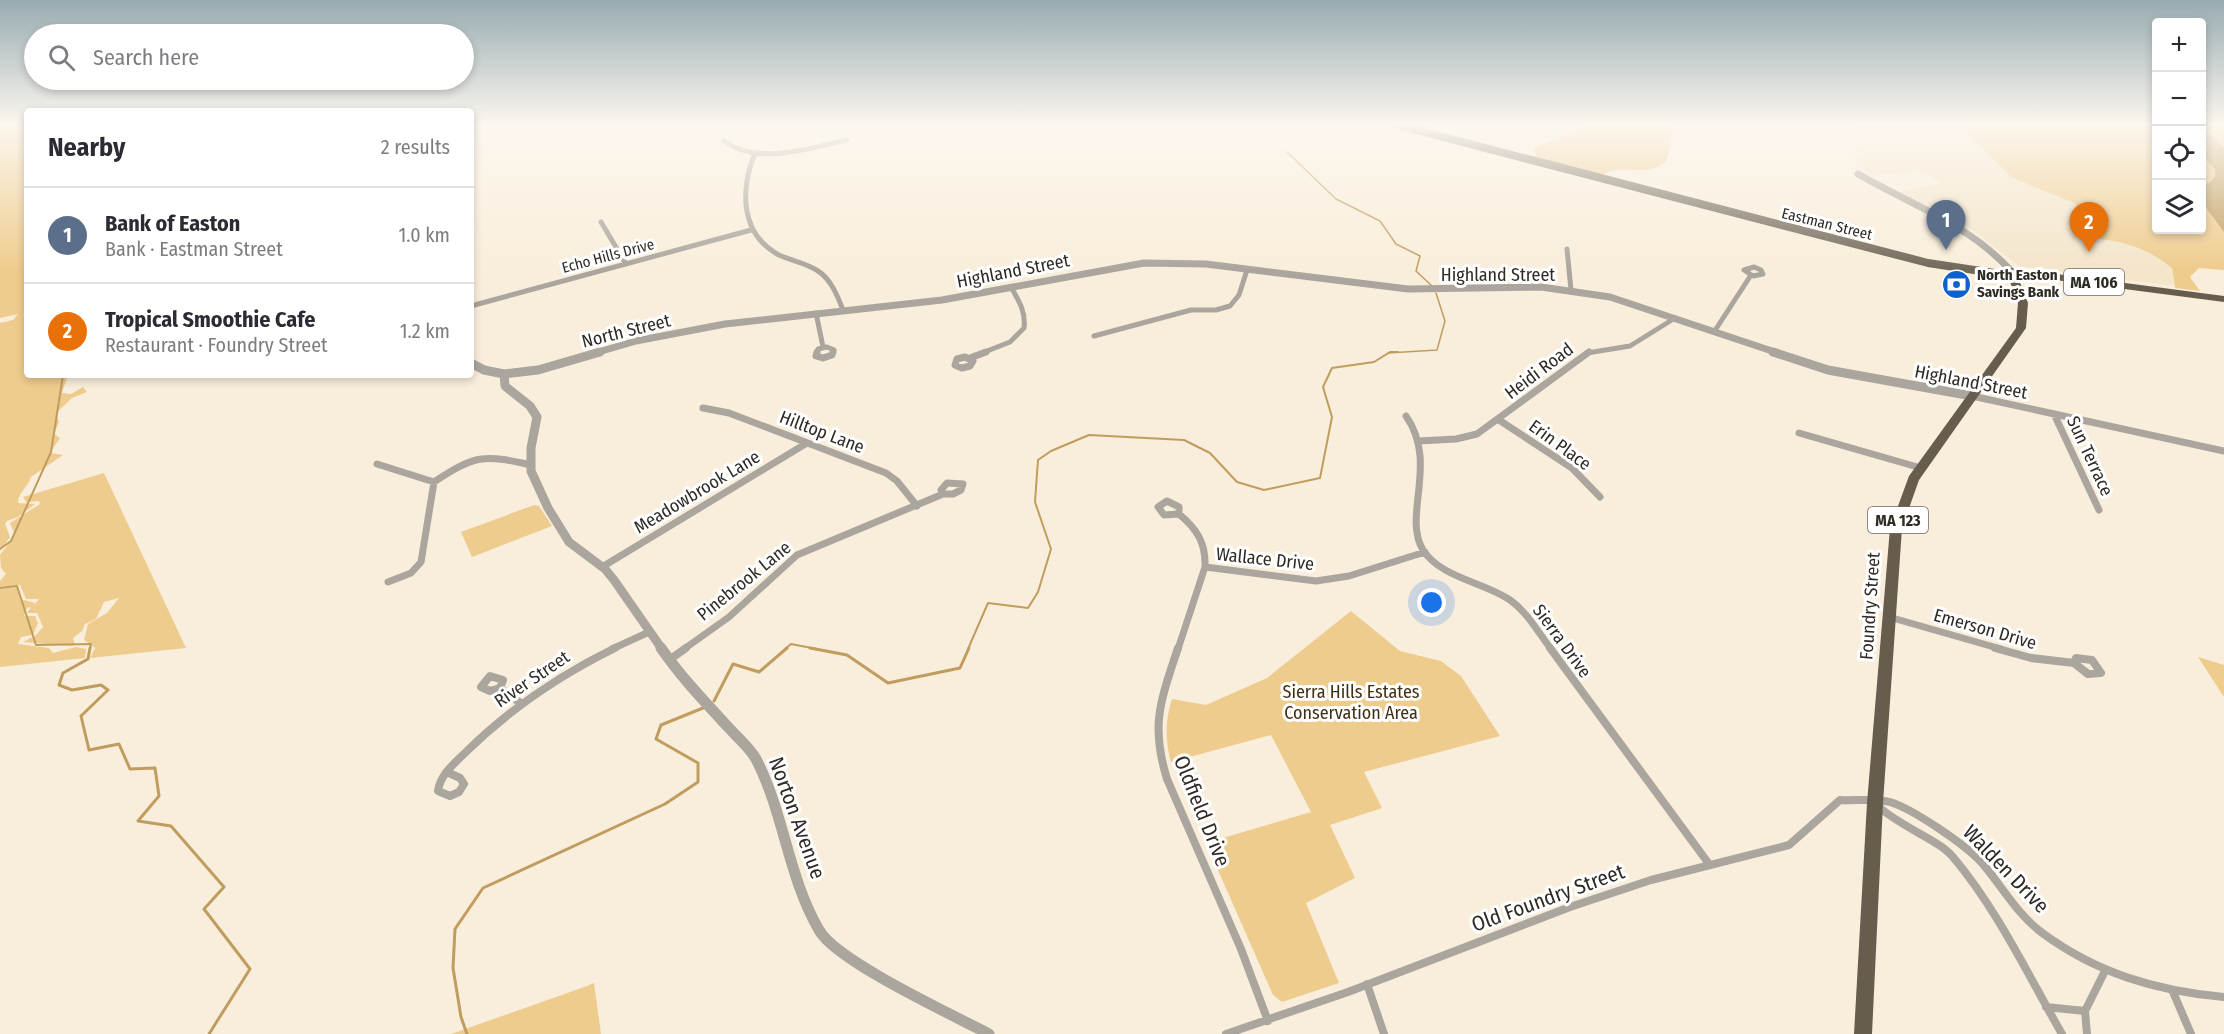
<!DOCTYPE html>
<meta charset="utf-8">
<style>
:root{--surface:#fff;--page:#f2f2f3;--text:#2b2b33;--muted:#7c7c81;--line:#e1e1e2;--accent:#ea580c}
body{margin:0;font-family:"Fira Sans Condensed",sans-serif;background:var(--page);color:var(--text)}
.controls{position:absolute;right:18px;top:18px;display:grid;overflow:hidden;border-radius:6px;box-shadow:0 3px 9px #0003}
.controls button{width:54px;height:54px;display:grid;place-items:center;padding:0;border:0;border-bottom:2px solid var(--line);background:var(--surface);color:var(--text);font:30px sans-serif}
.you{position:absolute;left:1432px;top:603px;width:21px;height:21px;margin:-15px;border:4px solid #fff;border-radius:50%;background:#1a73e8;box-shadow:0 0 0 9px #1a73e833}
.badge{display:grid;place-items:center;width:39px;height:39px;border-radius:50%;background:var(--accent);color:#fff;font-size:20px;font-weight:700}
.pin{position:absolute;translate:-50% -50px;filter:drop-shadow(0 2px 3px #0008)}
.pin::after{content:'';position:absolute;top:32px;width:21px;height:18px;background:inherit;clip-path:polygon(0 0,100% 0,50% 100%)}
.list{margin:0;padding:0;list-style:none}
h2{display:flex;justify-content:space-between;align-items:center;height:78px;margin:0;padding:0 24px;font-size:26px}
h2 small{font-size:20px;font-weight:400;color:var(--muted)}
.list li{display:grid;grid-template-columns:39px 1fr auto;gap:18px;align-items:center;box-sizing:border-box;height:96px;padding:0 24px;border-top:2px solid var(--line)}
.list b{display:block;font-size:22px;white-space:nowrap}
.list p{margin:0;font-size:20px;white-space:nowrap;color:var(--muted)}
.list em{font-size:20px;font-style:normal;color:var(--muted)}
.icon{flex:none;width:33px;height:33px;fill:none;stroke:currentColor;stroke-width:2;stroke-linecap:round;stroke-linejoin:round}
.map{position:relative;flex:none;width:2224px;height:1034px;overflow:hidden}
.search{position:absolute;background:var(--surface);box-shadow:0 3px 9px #0003;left:24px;top:24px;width:450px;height:66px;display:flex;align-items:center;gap:15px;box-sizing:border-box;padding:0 21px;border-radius:33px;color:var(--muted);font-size:22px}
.panel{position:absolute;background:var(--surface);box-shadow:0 3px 9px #0003;left:24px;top:108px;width:450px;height:270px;border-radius:6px}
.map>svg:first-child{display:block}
</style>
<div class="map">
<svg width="2224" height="1034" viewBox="0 0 2224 1034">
<rect width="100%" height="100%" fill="#f9eedb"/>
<path fill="#f4e5cb" d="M1848,125h111l23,21 99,56 87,43 6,41 -155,-20 -44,-34 -78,-39 45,-10 -20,-12 -55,5v-6l-11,-6 -1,-6h9l-7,-10h9z"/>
<path fill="#eecc8e" d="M0,125h27v250h52l-12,3 -5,15 9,1 12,-7 4,5 -15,6 -16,15 3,9 -5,12 6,4 -10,15 13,2 -32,22c-2,9 -13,15 -13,26l17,1 -17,13 -11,4 -2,3 5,13 -10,14v-228l13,-3 5,-6 -18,4z
M1590,125h85l-9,37c-26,18 -38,-1 -64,13l-64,-17 -6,-9z
M1959,125h197v105h46v-105h22v145l-25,-2 -9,9 10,14 -25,-3 -3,-20c-23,-18 -43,-26 -72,-29l-11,-22 -15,-14 -63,-26z
M104,473l82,175 -96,10 5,-10 -11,-8 4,-16 19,-11 12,-15 -15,4 -8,17 -11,5 -3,7 -9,7 2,7 -4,1 -48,-4 13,-7 7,-8 -6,-14h-10l4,-6 -4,1 -3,8h11l3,7 -5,12 -12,2 -3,7 31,4 4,5 23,-6 10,2 -1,9 -85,9v-78l18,-2 2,12 15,4 -3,4 7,-8h-13l-6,-14 -20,2v-6l6,-7 -5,-6 -1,-13 15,-20 -5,-12 30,-19 -1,-3 -13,1 -3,-5z
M534,505l5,1 13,20 -80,31 -11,-25z
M1351,611l49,40 41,10 20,15 39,60 -136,36 18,36 -52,17 25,53 -49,25 33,80 -57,19 -9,-7 -67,-152 105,-31 -40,-77 -100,27c-6,-21 -6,-42 1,-63l34,6 61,-27z
M2198,657l26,8v32z
M594,983l7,51h-150l136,-48z"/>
<path fill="#c09d5e" d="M2202,128l22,19v85l-22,-30v-18l8,-1 5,-7v-7l-13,-13z"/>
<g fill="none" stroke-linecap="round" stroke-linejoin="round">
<path stroke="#c09d5e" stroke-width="1.5" d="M2202,128l22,6
M1287,152l49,47 44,22 16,23 24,12 -4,15 16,15
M1388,353l49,-3 8,-29 -9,-28"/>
<path stroke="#c09d5e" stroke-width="2" d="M0,549l11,-8 40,-89 12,-77
M0,588l17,-2 19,59 55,-1 -1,5
M785,649l6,-5 26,5
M968,649l20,-46 40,5 10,-16 13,-43 -16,-47 3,-42 13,-9 38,-16 95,5 26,13 27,29 27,8 56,-12 12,-61 -9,-30 9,-19 42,-6 16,-10h8"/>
<path stroke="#c09d5e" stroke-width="3" d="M90,648l-2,11 -25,14 -4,12 13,5 29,-5 7,5 -27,26 8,34 30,-6 11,25 25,-1 4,28 -21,25 33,5 53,61 -20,22 46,60 -41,65
M810,648l37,7 41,28 72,-15 9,-20
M714,701l19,-37 26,8 28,-24
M467,1034l-6,-17 -8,-49 2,-39 28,-41 182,-84 33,-22v-19l-42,-24 5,-14 42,-17"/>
<path stroke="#aaa59d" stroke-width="5" d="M1420,131l7,-6
M724,141c34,25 85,7 123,-1
M755,153c-15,37 -15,81 24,102 13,6 28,8 39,16 13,8 20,26 25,39
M601,222l25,42
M1567,249l4,41
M1754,267l7,3 2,4 -10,2 -9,-6z
M471,306l280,-76
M816,313l7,34
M1714,332l37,-57
M1094,336l97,-26h25l14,-4 9,-11 8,-25
M817,353l1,-4 9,-2 7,3 -1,3
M982,353l28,-11 14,-14c2,-16 -5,-27 -13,-41
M1587,353l43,-7 45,-28"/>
<path stroke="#aaa59d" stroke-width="7" d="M817,352l-1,4 7,2 9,-3 1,-3
M965,357l8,4 -3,5 -8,2 -7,-3 2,-6z
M970,358l16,-6
M1972,396l252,55
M703,408l26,5 157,60 11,8 20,25
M2054,414l45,96
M1406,416c33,47 -4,100 17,134 18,28 61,32 87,50 17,12 28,32 41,49
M1499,420l73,48 28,29
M1799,433l122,35
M1419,441l37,-2 21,-5 112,-82
M377,464l57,18 -13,80 -10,11 -23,9
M434,482c41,-27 49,-28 97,-17
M947,483l16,1 -2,6 -8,4h-10l-2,-4z
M1167,501l12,6v7l-15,1 -6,-8z
M602,567l205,-124
M1205,567l111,14 33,-5 76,-24
M1889,617l112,32
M612,649l37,-17
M684,649l45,-32 68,-62 146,-61
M1178,649l27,-82c1,-24 -8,-38 -26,-53"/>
<path stroke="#aaa59d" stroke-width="8" d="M1178,648c-17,52 -28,76 -11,131l74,170 27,72
M1550,648l159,216
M1995,648l36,10 43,5
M2076,658l16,2 9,13 -13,1 -14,-11z
M669,660l17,-12
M490,676l13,4 -3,8 -10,3 -9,-4z
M500,688l19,14
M447,772l13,6 4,6 -5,8 -9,4 -12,-5c2,-17 18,-29 29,-40 45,-44 93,-76 148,-103
M1877,805c21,21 61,34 76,52 44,52 75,118 109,177
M1367,984l17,50
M2173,992l18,42
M2046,1007l39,4
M1226,1034l122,-42 222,-85 81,-27 138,-35 51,-45c15,1 36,-2 50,2 23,7 76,43 92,61 20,23 34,50 59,69 55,41 115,59 183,65
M2087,1034l-2,-23 20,-40"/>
<path stroke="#aaa59d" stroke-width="7" d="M1858,174c52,30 112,51 153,97
M595,353l41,-12 89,-17 217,-24 202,-37 62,1 202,25 133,-2 69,10 168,56"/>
<path stroke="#aaa59d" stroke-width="9" d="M1773,352l55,18 144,26
M471,363l13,7 20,4 1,12 25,20 7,11 -6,31v23l17,37 21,34 36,27 9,11 48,69
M504,374l34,-4 62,-18"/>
<path stroke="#aaa59d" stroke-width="11" d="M661,648c20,29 44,54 68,80 8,9 21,20 27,31 28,54 32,118 63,171 17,31 134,85 170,104"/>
<path stroke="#706859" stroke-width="8" d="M1397,125l531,138 86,13"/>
<path fill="#665d4e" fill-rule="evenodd" d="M2011,268l213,28v6l-207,-27 11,28 -2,25 -107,152 -17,48 -19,275 -11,231h-18l13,-231 23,-275 19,-52 107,-148 2,-25 -12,-32z"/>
</g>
<linearGradient id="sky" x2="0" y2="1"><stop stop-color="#98abb1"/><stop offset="0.46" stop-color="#fcf7ef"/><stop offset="1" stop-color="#fcf7ef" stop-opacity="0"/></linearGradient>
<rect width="2224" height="270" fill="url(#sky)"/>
<defs>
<symbol id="bank-disc" viewBox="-11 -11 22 22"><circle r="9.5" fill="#0f62cc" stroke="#fff"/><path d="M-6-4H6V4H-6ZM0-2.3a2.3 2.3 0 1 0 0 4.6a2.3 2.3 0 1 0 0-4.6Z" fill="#fff"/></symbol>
</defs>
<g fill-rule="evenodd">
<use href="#bank-disc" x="1940" y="268" width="33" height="33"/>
</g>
<g text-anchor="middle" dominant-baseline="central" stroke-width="6" stroke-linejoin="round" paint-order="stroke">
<g font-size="15" fill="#2f2b24" stroke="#fff">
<text transform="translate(1827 224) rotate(14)">Eastman Street</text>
<text transform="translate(608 256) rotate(-15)">Echo Hills Drive</text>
</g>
<g font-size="15" font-weight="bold" fill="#2f2b24" stroke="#fff" text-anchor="start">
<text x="1977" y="275">North Easton<tspan x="1977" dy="17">Savings Bank</tspan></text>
</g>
<g fill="#fff" stroke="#6d6b66" stroke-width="1.5">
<rect x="2064" y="269" width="60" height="26" rx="4.5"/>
<rect x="1868" y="507" width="60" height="26" rx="4.5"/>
</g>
<g font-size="16" font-weight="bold" fill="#2f2b24">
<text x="2094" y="282">MA 106</text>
<text x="1898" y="520">MA 123</text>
</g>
<g font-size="18" fill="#2f2b24" stroke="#fff">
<text transform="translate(1013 271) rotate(-11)">Highland Street</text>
<text x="1498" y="275">Highland Street</text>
<text transform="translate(626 331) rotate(-14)">North Street</text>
<text transform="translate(1539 371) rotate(-37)">Heidi Road</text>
<text transform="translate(1971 382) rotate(11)">Highland Street</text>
<text transform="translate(822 432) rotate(21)">Hilltop Lane</text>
<text transform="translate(1560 445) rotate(36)">Erin Place</text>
<text transform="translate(2090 456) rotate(65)">Sun Terrace</text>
<text transform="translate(697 492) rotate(-31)">Meadowbrook Lane</text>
<text transform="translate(1265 559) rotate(6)">Wallace Drive</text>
<text transform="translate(744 581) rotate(-39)">Pinebrook Lane</text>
<text transform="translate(1870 606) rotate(-86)">Foundry Street</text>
<text transform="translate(1985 629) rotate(16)">Emerson Drive</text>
<text transform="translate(1562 641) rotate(54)">Sierra Drive</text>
<text transform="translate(532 679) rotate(-34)">River Street</text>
</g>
<g font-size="18" fill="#3f3013" stroke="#fff">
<text x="1351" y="692">Sierra Hills Estates<tspan x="1351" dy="21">Conservation Area</tspan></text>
</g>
<g font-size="21" fill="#2f2b24" stroke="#fff">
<text transform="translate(1202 811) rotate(68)">Oldfield Drive</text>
<text transform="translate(797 818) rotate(70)">Norton Avenue</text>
<text transform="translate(2006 869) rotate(46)">Walden Drive</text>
<text transform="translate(1548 898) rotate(-20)">Old Foundry Street</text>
</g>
</g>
</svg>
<div class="controls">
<button>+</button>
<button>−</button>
<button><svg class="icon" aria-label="locate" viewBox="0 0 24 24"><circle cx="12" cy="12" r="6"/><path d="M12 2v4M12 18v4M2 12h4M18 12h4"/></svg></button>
<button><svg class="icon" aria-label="layers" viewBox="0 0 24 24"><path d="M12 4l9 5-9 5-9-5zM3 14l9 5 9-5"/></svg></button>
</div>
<div class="you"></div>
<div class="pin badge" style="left:1946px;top:250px;background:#5c6f8a">1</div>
<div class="pin badge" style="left:2089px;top:252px;background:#e8710a">2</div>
<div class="search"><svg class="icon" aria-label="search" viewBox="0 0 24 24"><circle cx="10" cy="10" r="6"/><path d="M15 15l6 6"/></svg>Search here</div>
<section class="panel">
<h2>Nearby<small>2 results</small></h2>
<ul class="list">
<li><span class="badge" style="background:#5c6f8a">1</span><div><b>Bank of Easton</b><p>Bank · Eastman Street</p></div><em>1.0 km</em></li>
<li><span class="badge" style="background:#e8710a">2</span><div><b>Tropical Smoothie Cafe</b><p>Restaurant · Foundry Street</p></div><em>1.2 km</em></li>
</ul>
</section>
</div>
